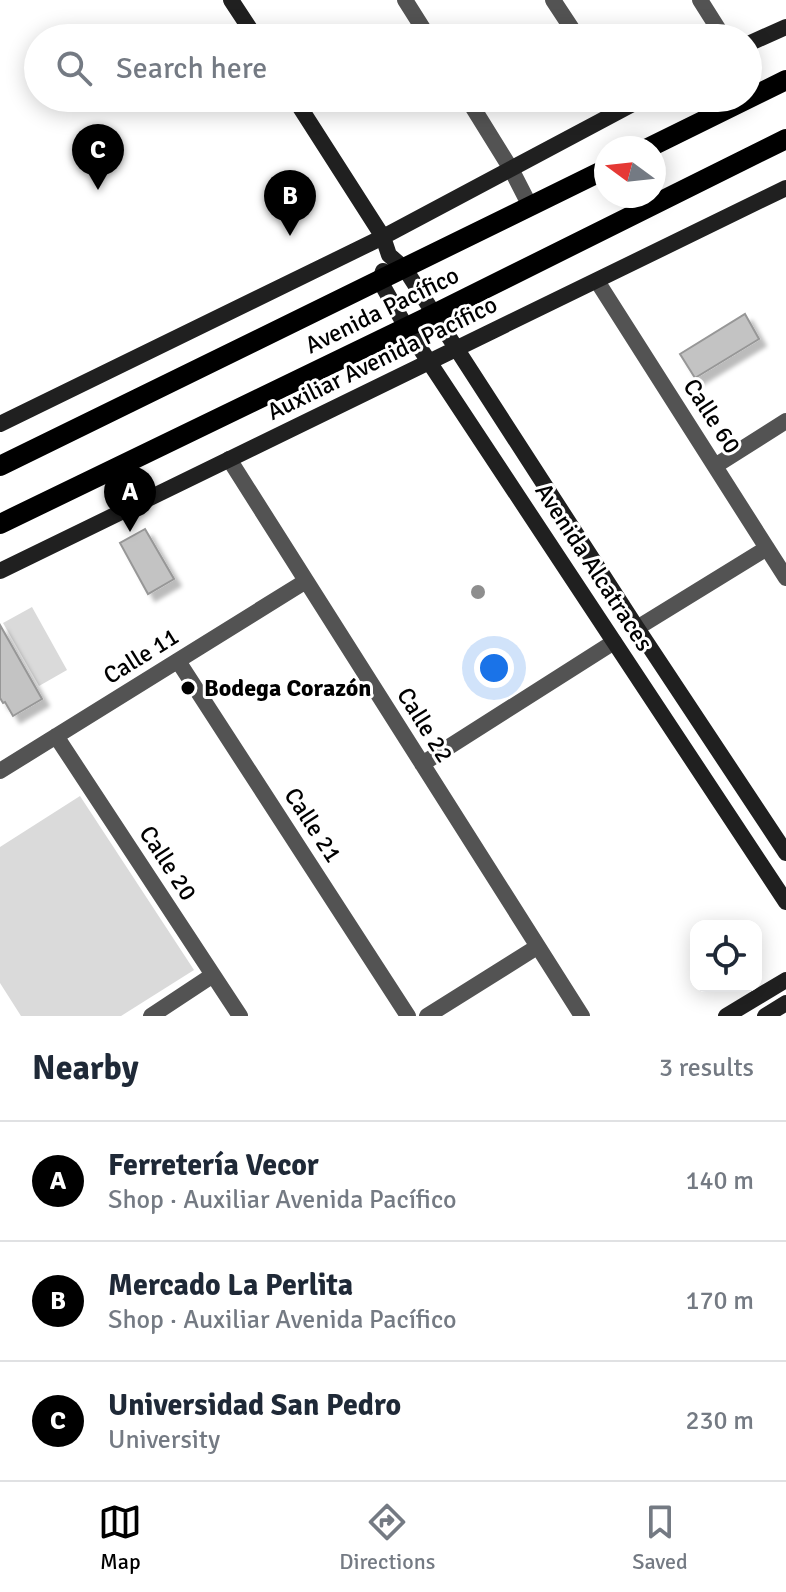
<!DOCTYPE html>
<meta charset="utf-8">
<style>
:root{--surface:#fff;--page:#f6f6f7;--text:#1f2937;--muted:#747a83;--line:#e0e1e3;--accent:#000}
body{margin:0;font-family:Signika,sans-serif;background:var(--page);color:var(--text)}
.controls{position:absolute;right:24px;bottom:24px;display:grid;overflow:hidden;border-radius:16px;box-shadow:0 4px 20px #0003}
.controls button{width:72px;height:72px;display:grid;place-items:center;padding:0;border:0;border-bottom:2px solid var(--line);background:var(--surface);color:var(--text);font:40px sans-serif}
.compass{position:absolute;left:594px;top:136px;width:72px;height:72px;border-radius:50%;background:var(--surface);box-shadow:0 4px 20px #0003;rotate:285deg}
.you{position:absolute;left:494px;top:668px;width:28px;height:28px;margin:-20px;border:6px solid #fff;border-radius:50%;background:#1a73e8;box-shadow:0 0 0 12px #1a73e833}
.badge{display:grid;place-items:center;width:52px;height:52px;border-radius:50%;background:var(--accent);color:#fff;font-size:26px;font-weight:700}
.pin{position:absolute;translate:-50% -66px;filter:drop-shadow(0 2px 4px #0008)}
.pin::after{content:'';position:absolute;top:42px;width:28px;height:24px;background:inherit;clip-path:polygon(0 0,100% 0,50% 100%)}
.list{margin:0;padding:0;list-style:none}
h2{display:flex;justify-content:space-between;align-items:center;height:104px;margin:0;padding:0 32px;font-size:34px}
h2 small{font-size:26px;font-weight:400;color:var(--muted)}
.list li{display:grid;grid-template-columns:52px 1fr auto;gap:24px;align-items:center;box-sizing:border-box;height:120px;padding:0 32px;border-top:2px solid var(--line)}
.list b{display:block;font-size:30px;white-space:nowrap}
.list p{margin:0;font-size:26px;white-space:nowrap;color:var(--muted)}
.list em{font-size:26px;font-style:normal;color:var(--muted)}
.icon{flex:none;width:44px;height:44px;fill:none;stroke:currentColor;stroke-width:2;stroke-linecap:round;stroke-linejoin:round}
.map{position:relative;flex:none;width:786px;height:1016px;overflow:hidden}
.search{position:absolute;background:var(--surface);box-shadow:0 4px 20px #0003;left:24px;right:24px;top:24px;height:88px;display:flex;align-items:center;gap:20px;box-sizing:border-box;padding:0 28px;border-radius:44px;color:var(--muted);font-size:30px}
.sheet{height:464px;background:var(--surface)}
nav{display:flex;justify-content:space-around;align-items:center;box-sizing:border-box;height:112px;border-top:2px solid var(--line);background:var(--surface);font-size:22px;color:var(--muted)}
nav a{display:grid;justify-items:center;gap:4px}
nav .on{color:var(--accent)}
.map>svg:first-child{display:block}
</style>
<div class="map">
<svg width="786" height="1016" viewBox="0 0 786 1016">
<defs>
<filter id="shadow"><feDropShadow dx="7" dy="7" stdDeviation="2" flood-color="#0004"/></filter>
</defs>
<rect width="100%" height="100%" fill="#fff"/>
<path fill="#dadada" d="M32,607l35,63 -28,16 -36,-63z
M80,796l114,174 -73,46h-100l-21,-33v-136z"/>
<path fill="#c3c3c3" stroke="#979797" stroke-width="2" filter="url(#shadow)" d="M745,314l14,25 -64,39 -15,-24z
M145,529l29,50 -26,15 -28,-51z
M0,625l42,74 -29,17 -8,-14 -2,1 -3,-5z"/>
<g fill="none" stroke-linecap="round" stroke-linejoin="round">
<path stroke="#535353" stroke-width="16" d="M405,0l24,38
M553,0l25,38
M700,0l24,38
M467,98l44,71 19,37
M597,281l189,297
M229,459l353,557
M715,466l71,-45
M637,628l130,-80
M178,661l230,355
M56,736l184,280
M422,764l192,-122
M0,771l306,-190
M151,1016l62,-41
M427,1016l110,-69"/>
<path stroke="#202020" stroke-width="16" d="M231,0l25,38
M748,44l38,-17
M294,98l89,139 6,18 16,14 232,359 149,225
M383,271l-3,10 26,46 380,575
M0,424l383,-187 261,-139
M0,571l786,-383
M726,1016l60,-36
M765,1016l21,-13"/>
<path stroke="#000" stroke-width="20" d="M648,148l138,-68
M0,466l606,-297
M0,524l434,-210 352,-175"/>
</g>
<circle fill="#8e8e8e" cx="478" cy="592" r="7"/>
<circle fill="#000" stroke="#fff" stroke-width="3" cx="188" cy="688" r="8"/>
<g text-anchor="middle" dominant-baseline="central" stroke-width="6" stroke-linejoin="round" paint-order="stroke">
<g font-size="24" fill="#000" stroke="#fff">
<text transform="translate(382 310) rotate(-26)">Avenida Pacífico</text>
<text transform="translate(382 358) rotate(-26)">Auxiliar Avenida Pacífico</text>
<text transform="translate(712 416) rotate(57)">Calle 60</text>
<text transform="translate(594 567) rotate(57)">Avenida Alcatraces</text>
<text transform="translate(141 656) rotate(-32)">Calle 11</text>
<text transform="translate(425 725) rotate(58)">Calle 22</text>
<text transform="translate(313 825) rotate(57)">Calle 21</text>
<text transform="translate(168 863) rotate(57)">Calle 20</text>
</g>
<g font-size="24" font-weight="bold" fill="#000" stroke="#fff" text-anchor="start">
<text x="204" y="688">Bodega Corazón</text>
</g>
</g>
</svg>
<div class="controls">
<button><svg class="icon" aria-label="locate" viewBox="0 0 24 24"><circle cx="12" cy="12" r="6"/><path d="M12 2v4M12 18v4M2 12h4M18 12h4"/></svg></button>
</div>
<svg class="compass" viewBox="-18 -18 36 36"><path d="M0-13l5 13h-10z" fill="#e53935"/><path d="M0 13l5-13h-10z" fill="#747a83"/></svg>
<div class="you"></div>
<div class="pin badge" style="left:130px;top:532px">A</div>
<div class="pin badge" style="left:290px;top:236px">B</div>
<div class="pin badge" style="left:98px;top:190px">C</div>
<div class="search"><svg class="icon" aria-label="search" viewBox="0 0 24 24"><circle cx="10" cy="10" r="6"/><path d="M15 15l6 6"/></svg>Search here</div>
</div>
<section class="sheet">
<h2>Nearby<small>3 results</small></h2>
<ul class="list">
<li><span class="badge">A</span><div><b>Ferretería Vecor</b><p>Shop · Auxiliar Avenida Pacífico</p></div><em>140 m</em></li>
<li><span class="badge">B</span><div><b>Mercado La Perlita</b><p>Shop · Auxiliar Avenida Pacífico</p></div><em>170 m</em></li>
<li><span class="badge">C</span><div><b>Universidad San Pedro</b><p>University</p></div><em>230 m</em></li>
</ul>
</section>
<nav>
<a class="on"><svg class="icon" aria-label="map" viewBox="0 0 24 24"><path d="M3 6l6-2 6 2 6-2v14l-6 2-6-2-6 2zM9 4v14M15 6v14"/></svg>Map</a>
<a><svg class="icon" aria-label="directions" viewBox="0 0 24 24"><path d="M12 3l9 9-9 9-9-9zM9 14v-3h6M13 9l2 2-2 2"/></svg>Directions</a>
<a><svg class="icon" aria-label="saved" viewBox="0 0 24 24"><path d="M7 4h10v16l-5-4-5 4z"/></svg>Saved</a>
</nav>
